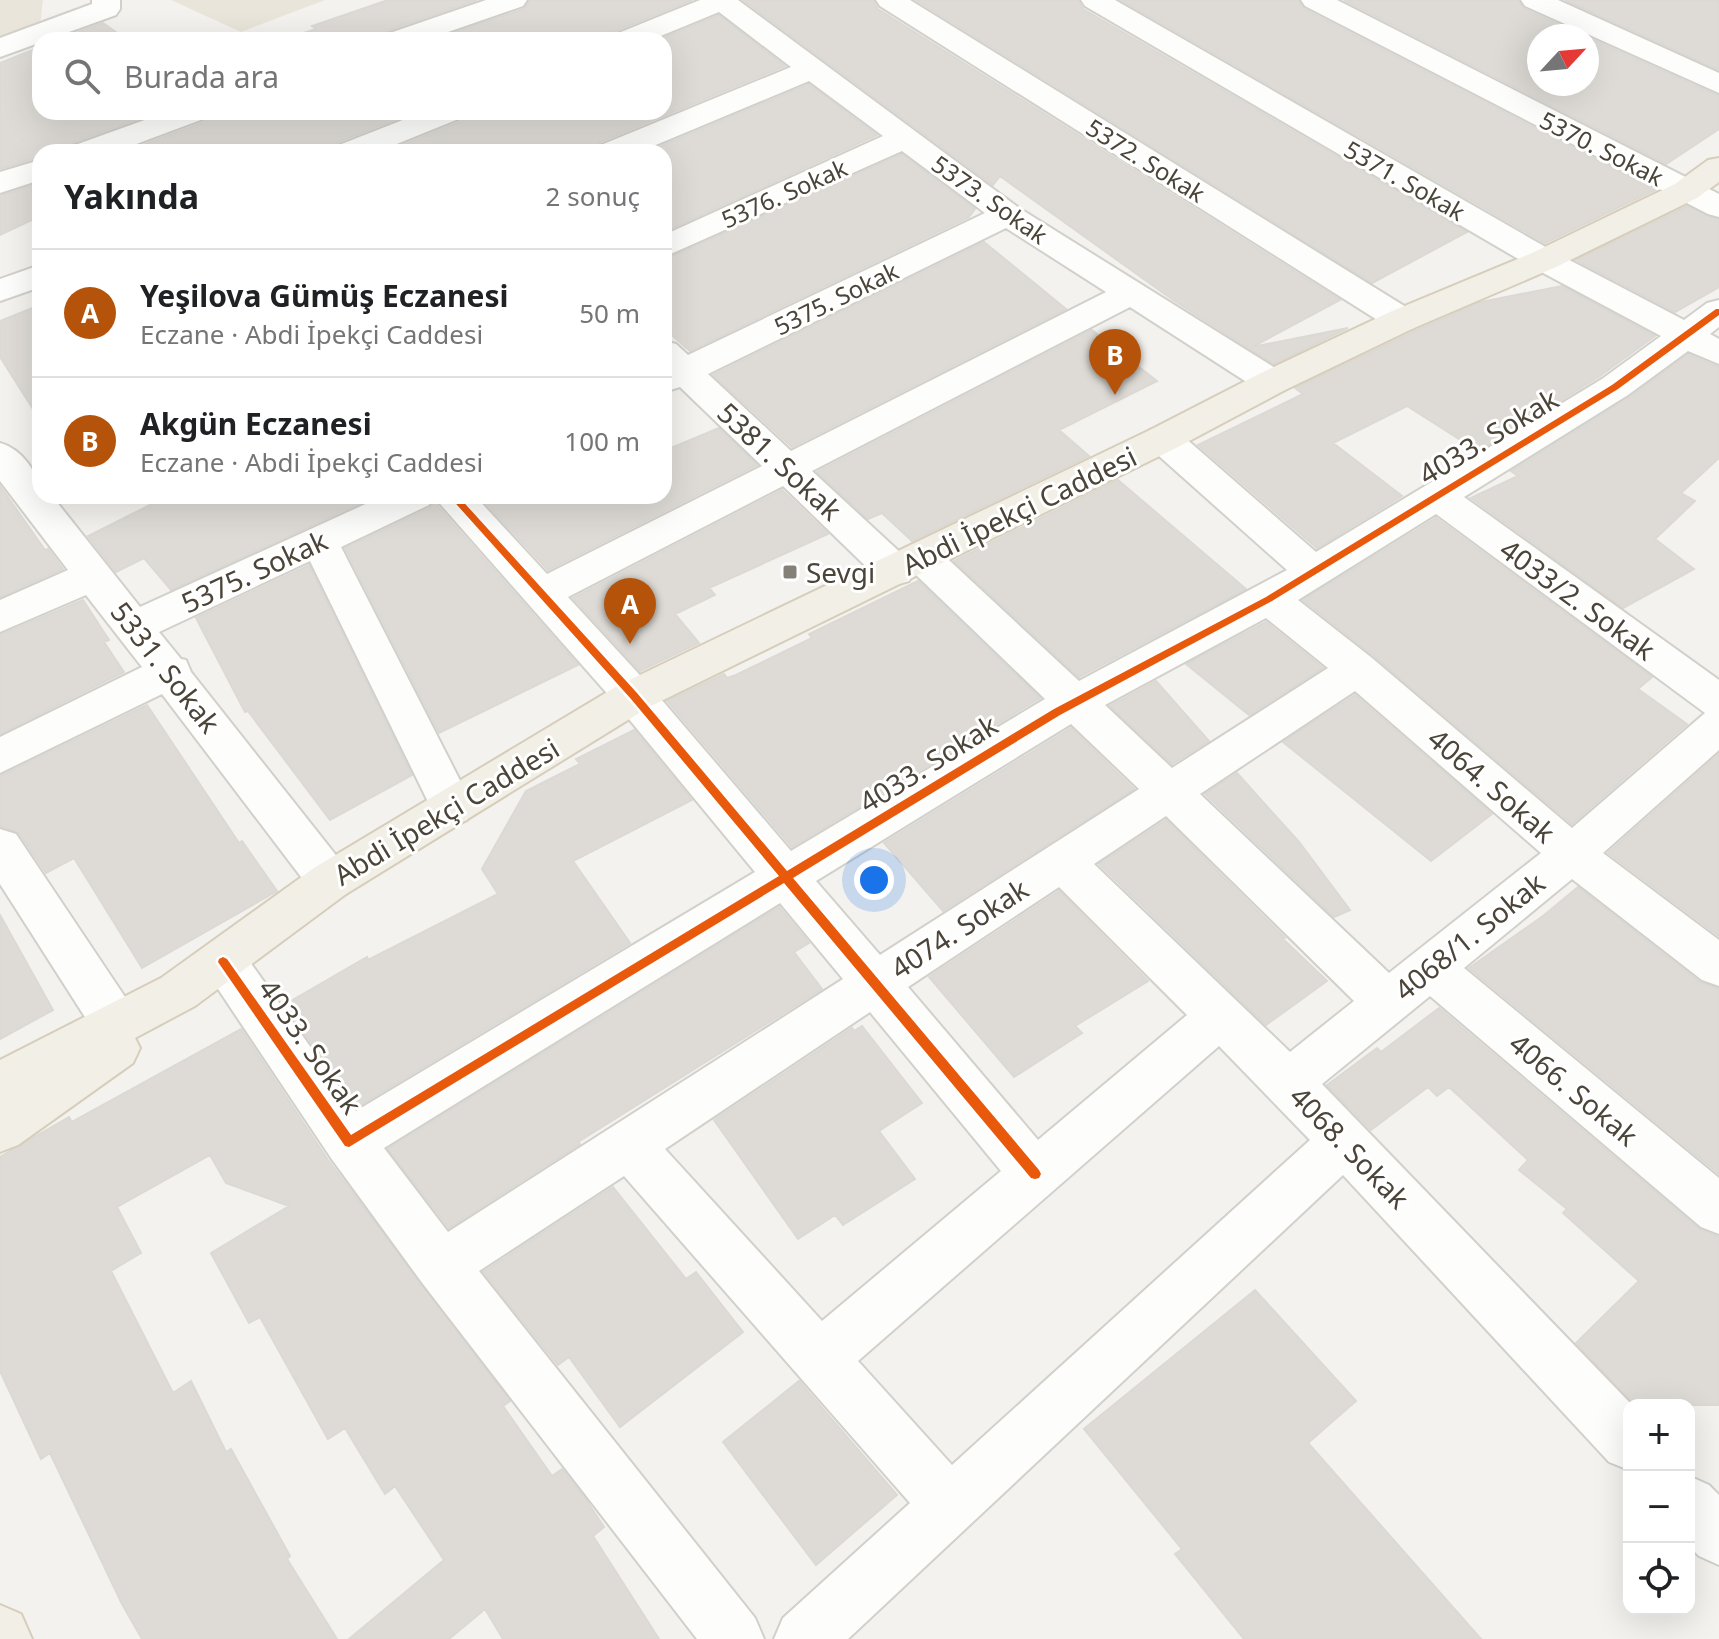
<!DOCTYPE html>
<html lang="tr">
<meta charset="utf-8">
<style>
:root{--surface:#fff;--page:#f6f6f6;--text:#202124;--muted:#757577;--line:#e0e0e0;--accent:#b45309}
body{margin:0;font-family:"Noto Sans",sans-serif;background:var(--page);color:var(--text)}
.controls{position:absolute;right:24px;bottom:24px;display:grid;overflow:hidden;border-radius:16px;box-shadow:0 8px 32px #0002}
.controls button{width:72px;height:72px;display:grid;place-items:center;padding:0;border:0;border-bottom:2px solid var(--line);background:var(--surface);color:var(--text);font:40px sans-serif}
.compass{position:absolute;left:1527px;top:24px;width:72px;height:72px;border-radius:50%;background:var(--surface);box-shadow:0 8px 32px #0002;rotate:64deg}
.you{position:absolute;left:874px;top:880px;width:28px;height:28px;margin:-20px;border:6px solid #fff;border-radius:50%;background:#1a73e8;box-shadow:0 0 0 12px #1a73e833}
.badge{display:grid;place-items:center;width:52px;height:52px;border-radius:50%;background:var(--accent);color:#fff;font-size:26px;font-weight:700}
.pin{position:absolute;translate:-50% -66px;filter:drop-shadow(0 2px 4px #0008)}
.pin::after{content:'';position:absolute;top:42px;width:28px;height:24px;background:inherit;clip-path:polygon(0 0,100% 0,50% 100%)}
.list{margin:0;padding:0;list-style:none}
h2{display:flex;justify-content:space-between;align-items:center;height:104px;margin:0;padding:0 32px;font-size:34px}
h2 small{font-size:26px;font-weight:400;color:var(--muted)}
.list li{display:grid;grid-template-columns:52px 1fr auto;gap:24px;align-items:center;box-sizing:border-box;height:128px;padding:0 32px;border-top:2px solid var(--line)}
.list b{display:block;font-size:30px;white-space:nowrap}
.list p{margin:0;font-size:26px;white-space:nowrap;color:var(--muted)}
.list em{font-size:26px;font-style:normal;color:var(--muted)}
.icon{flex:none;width:44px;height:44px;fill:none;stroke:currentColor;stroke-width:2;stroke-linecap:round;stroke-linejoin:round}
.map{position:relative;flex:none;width:1719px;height:1639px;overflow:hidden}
.search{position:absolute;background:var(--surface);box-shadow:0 8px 32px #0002;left:32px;top:32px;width:640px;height:88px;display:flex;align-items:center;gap:20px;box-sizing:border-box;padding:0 28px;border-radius:24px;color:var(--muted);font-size:30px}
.panel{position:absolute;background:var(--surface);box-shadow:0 8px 32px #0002;left:32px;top:144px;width:640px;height:360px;border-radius:24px}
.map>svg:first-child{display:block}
</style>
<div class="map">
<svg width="1719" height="1639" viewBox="0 0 1719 1639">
<rect width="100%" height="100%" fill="#f4f2ee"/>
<path fill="#eae5da" d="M0,0h43l-3,25 -40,13z
M171,0h154l-84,32z"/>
<path fill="#dedbd6" stroke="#dcd9d4" stroke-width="2" d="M388,0h89l-91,31 -6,9h-97l33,-11 -4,-3z
M530,0h162l-77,31 -6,9h-175l90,-31z
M743,0h130l5,9 462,291 -88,47 96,-19 -74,36 -101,-64 -173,-124 -7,9z
M916,0h162l5,9 384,223 -95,51z
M1121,0h177l6,9 351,181 -110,53z
M1344,0h174l6,9 61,27h-46v48h48v-47l132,59v33l-53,35z
M1565,0h154v70z
M719,15l66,51 -185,76 -7,10h-208l77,-31 6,-9h196v-72h-5z
M103,23l24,17h-71l4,-1z
M40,47v65h118l-84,30 -7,10h-27v5l-40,12v-106z
M809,84l68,51 -213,97v-80h-17z
M213,112h202l-77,30 -7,10h-207l83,-31z
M902,154l73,55 -6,8 -279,134 -26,-23v-68z
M40,183v33l-40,19v-39z
M1687,206l32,14v67l-44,25 -99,-52z
M984,242l82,67 -274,138 -79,-72z
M1562,286l93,50 -55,40 -122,75 -71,-45 -74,37 69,53 -85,52 -119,-103 105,-51 -8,-6 120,-57 66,-29z
M40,305v115l-40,-63v-36z
M1092,330l65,51 -98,49 30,26 -177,85 -30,-28 -14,6 -51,-47z
M1688,354l31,13v91l-38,35 14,8 -40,38 39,30 -71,39 -152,-110 47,-22 -7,-5 119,-74z
M719,428l38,37 -209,105 -69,-74h185v-45z
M1118,480l128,109 -167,88 -125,-116z
M0,486l45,64 3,-1 15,20 -63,28z
M782,490l46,44 -119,54 6,7 -40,19 24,29 -59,28 -67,-73z
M168,496h208l-205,94 -27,-32 -28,14 -28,-36z
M434,502l144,163 -139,68 -94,-185 85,-40z
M1436,518l216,159 -14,12 49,35 -115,100 -198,-168 -71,-56z
M309,565l103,210 -82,45 -82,-109 -3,1 -49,-94z
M918,581l122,117 -248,149 -125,-146 57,-27 3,4 9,-3 76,-37 -3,-4z
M83,600l26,40 -5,2 20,30 -124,62v-99z
M1266,622l57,46 -74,47 -63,-51z
M1156,681l53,60 -37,23 -62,-58z
M1355,695l137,119 -61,47 -148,-119z
M147,705l92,138 3,-2 35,50 -135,77 -68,-110 -28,15 -28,-41 -18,-6v-50z
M1071,728l63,61 -191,122 -59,-68z
M634,730l58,70 -119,61 57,82 -273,164 -73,-102 83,-48 1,3 130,-66 -16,-25 44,-78 54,-27 -4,-5z
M1719,754v182l-111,-83z
M1237,773l62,69 51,68 -16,7 -129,-123z
M1166,820l119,118 -2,1 44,42 -61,44 -167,-161z
M1578,887l122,95 19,7v185l-250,-206 74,-52z
M1059,891l89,90 -73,45 7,7 -68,44 -85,-100z
M779,907l30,36 -15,9 28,37 -244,153 2,2 -131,84 -61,-79z
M0,915l53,95 -53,29z
M1439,1008l260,221 20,8v168h-84l-59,-62 63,-62 -76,-68 4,-4 -48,-39 9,-10 -79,-73 -12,9 -9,-9 -57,43 -44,-45 50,-37 4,4z
M862,1026l60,77 -43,28 36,48 -72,46 -8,-10 -37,24 -84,-119 138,-92 2,3z
M241,1029l87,131 182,241 -7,5 49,70 10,-7 23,29 19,29 -11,9 66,103h-156l-18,-30 -36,30h-100l95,-79 -49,-74 -10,8 -40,-66 -17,11 -68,-122 -11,6 -38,-70 78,-47 -63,-23 -16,-28 -93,52 24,46 -30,18 62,122 18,-12 35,71 5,-3 59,107 -3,3 50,80h-195l-20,-35 -72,-151 -9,6 -41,-88v-214l69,-40 3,5z
M613,1187l73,92 10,-7 47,60 -123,95 -51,-70 -11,8 -75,-93z
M1255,1290l101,111 -48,42 173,196h-237l-69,-85 7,-5 -98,-120z
M799,1381l98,114 -81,70 -93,-123z"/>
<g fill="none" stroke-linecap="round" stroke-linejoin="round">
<defs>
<path id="minor" d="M92,0h28v9l-4,6 -116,42v-19l92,-34z
M486,0h41l-4,6 -98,34h-42l4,-6z
M700,0h38l281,208 266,166 5,8 -5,8 -13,3 -13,-3 -129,-83 -318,164 92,85 4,-8 14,-4 14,4 143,133 208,-111 -137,-122 -5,-9 5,-9 13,-3 13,3 140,122 286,-173 59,-43 -129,-69 -447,-261 -4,-6h34l441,253 128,67 23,-17 12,-3v27l-9,7 9,5v25l-31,-13 -60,44 -164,102 255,183v70l-116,103 116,87v46l-17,-6 -130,-101 -108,89 255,210v56l-18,-7 -271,-231 -108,88 310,321h-3v65l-20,-8 -266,-287 -495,464h-74l9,-21 127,-115 -286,-327 -145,95 276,347 9,21h-67l-274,-355 -92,-126 -131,-196 6,-14 17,-6 17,6 116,163 399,-239 -136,-165 -185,-210 -5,8 -88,42 133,261 -7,12 -15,5 -15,-5 -127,-259 -151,71 22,27 5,1 5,12 155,196 7,13 -7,13 -16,6 -16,-6 -152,-200 -162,79v-36l142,-70 -56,-72 -86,37v-32l68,-30 -68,-89v-38c22,6 40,31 40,53h12l88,111 243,-111h92l72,78 215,-108 -82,-79 -16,5v-51l12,3 12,11 297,-142 -83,-62 -238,106v-22l219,-99 -74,-55 -170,71h-43l5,-7 190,-78 -72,-55 -68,28h-39l4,-6zM1006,228l100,64 -315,159 -83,-77zM783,486l98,95 14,4 14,-4 5,-8 131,126 -254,152 -142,-166 -81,-88zM1436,514l269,199 -133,115 -200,-170 -74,-58zM1266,618l62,50 -156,100 -67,-63zM1355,691l186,162 -152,120 -189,-179zM1071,724l68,65 -259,166 -64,-74zM1166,816l188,185 -64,51 -196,-188zM1059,887l128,128 -149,125 -130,-153zM780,903l63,76 -395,253 -64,-84zM870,1012l131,159 -179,150 -157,-172zM1219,1046l91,94 -358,325 -94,-104z
M876,0h34l504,312 5,8 -5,8 -12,3 -12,-3 -510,-322z
M1301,0h36l382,194v23l-11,-3 -403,-208z
M1521,0h37l161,73v20l-194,-87z
M167,112h43l-4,6 -91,34h-45l5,-7z
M423,112h42l-4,6 -84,34h-43l5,-7z
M40,160v20l-40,13v-21z
M40,265v22l-40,14v-22z
M0,829l16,5 117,175 7,15 -7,15 -17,6 -17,-6 -99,-155z
M1689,1476l20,9 10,10v70l-20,-9 -10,-10z"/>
<path id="major" d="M1719,158v24l-22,16 -141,69 -142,61 -129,62 -109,58 -527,259 -303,187 -151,112 -60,32 5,10 -7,15 -115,82 -18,7v-92l161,-82 153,-110 305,-183 531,-255 109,-56 131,-62 142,-59 143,-69 33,-24z
M0,1605l21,9 11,25h-32z"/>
</defs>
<use href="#minor" stroke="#d2d0cb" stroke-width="4"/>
<use href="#major" stroke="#d6cebb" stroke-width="4"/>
<use href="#minor" fill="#fdfdfc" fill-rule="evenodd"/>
<use href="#major" fill="#f2efe6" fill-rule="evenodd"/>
<defs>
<path id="cycleway" d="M1716,309h3v6l-101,74 -346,212 -212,114 -267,163 246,292 2,4 -2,4 -4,1 -4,-1 -247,-295 -435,264 -4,-1 -127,-184 1,-3 4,-2 4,2 124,176 428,-259 -148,-177 -182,-203h9l179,197 150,178 267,-162 212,-112 346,-212z"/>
</defs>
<use href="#cycleway" stroke="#fff" stroke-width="5"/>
<use href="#cycleway" fill="#e8590c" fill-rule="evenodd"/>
</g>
<rect fill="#868178" stroke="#fff" stroke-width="3" x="782" y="564" width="16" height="16" rx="4"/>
<g text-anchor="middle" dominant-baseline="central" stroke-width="6" stroke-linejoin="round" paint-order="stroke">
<g font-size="24" fill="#4b4439" stroke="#fff">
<text transform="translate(1602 148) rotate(27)">5370. Sokak</text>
<text transform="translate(1146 160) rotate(32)">5372. Sokak</text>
<text transform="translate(1405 180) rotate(30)">5371. Sokak</text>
<text transform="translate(784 193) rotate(-24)">5376. Sokak</text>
<text transform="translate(990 199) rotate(35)">5373. Sokak</text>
<text transform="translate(836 298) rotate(-26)">5375. Sokak</text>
</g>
<g font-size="28" fill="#4b4439" stroke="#fff">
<text transform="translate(1488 436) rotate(-31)">4033. Sokak</text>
<text transform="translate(780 461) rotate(43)">5381. Sokak</text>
<text transform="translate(1019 510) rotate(-26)">Abdi İpekçi Caddesi</text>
<text transform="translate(254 571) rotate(-25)">5375. Sokak</text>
<text transform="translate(1578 599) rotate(36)">4033/2. Sokak</text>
<text transform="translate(166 667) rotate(52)">5331. Sokak</text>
<text transform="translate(928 763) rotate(-32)">4033. Sokak</text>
<text transform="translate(1492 785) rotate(41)">4064. Sokak</text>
<text transform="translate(446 811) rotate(-31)">Abdi İpekçi Caddesi</text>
<text transform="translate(959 928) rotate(-33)">4074. Sokak</text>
<text transform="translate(1469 936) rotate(-39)">4068/1. Sokak</text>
<text transform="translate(311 1046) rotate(55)">4033. Sokak</text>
<text transform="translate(1574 1089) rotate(40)">4066. Sokak</text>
<text transform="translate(1350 1147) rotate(46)">4068. Sokak</text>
</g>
<g font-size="28" fill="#4b4439" stroke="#fff" text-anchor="start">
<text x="806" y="572">Sevgi</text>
</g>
</g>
</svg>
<div class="controls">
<button>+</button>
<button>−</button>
<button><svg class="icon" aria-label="locate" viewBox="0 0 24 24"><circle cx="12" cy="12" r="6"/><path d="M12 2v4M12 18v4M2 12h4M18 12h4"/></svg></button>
</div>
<svg class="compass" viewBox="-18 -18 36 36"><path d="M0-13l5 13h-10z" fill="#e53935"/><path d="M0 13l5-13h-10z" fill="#757577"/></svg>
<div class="you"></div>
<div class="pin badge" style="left:630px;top:644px">A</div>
<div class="pin badge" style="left:1115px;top:395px">B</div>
<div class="search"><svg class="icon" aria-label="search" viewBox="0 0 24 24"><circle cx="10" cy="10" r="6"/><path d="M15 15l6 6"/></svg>Burada ara</div>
<section class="panel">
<h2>Yakında<small>2 sonuç</small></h2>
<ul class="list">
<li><span class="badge">A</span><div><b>Yeşilova Gümüş Eczanesi</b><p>Eczane · Abdi İpekçi Caddesi</p></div><em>50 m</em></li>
<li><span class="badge">B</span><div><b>Akgün Eczanesi</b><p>Eczane · Abdi İpekçi Caddesi</p></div><em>100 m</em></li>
</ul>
</section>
</div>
